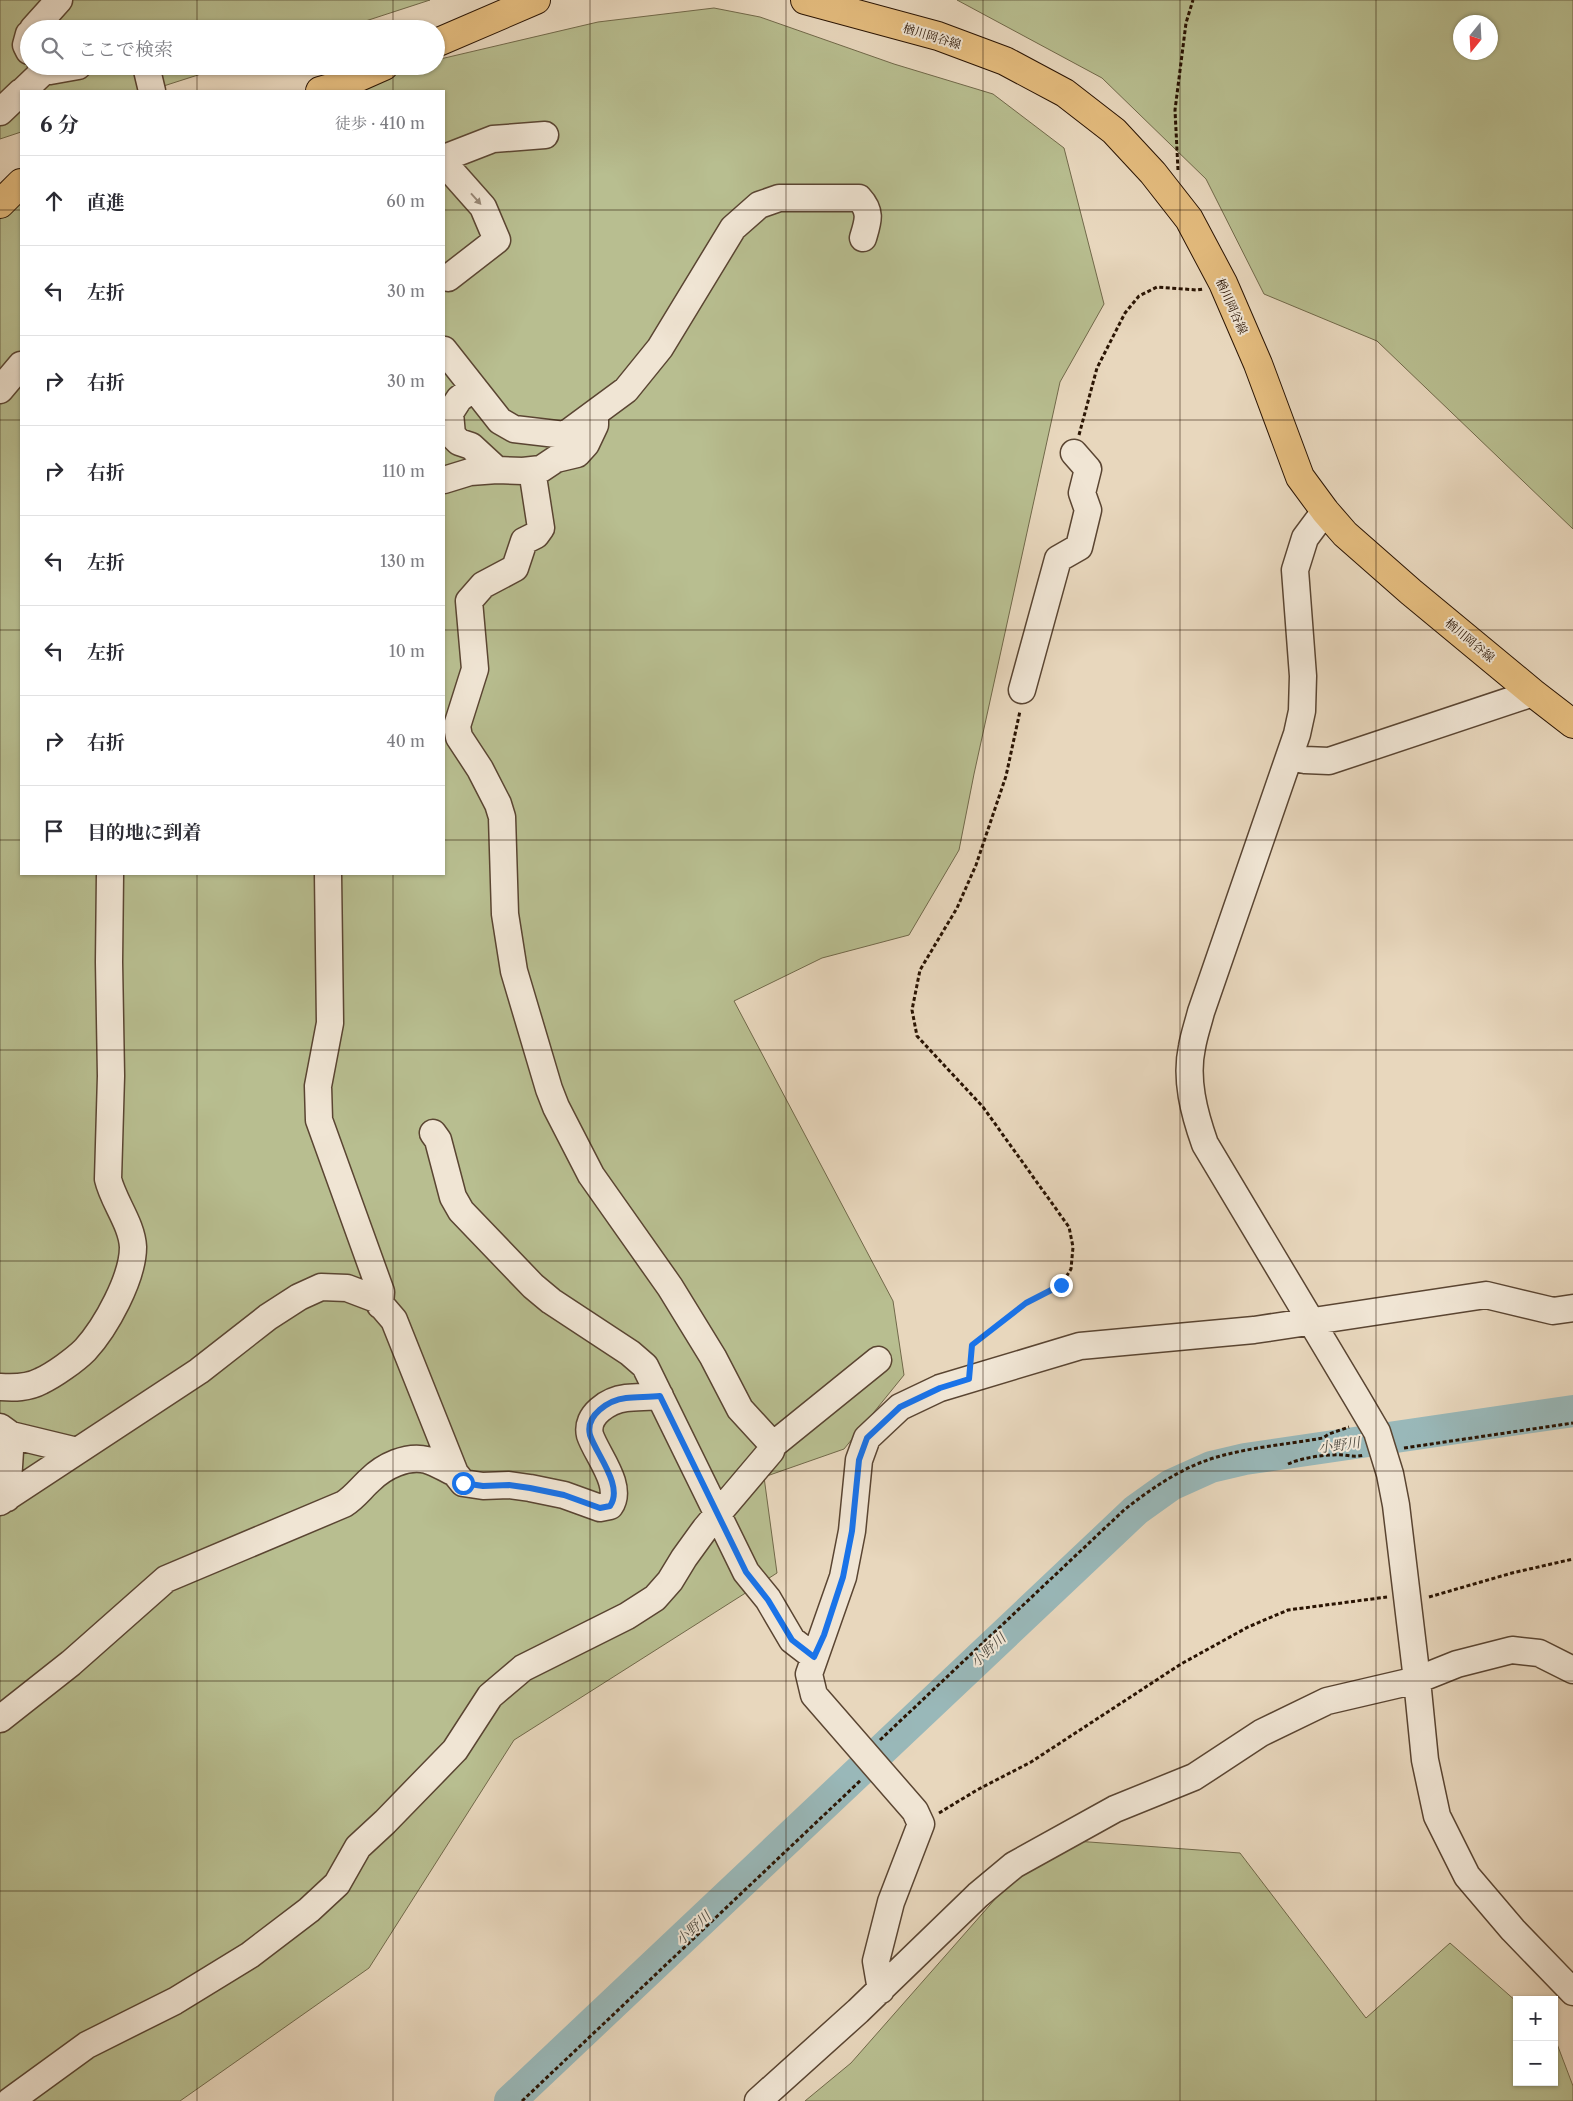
<!DOCTYPE html>
<html lang="ja">
<meta charset="utf-8">
<style>
:root{--surface:#fff;--page:#f2f2f3;--text:#2b2b33;--muted:#7c7c81;--line:#e1e1e2}
body{margin:0;font-family:"Libre Caslon Text","Noto Serif JP",serif;background:var(--page);color:var(--text)}
.controls{position:absolute;right:15px;bottom:15px;display:grid;overflow:hidden;border-radius:0px;box-shadow:0 1px 4px #0004}
.controls button{width:45px;height:45px;display:grid;place-items:center;padding:0;border:0;border-bottom:1px solid var(--line);background:var(--surface);color:var(--text);font:25px sans-serif}
.compass{position:absolute;left:1453px;top:15px;width:45px;height:45px;border-radius:50%;background:var(--surface);box-shadow:0 1px 4px #0004;rotate:198deg}
.stop{position:absolute;width:15px;height:15px;margin:-11px;border:4px solid #1a73e8;border-radius:50%;background:#fff}
.stop.end{background:#1a73e8;border-color:#fff;box-shadow:0 1px 5px #0008}
.list{margin:0;padding:0;list-style:none}
h2{display:flex;justify-content:space-between;align-items:center;height:65px;margin:0;padding:0 20px;font-size:21px}
h2 small{font-size:16px;font-weight:400;color:var(--muted)}
.list li{display:grid;grid-template-columns:32px 1fr auto;gap:15px;align-items:center;box-sizing:border-box;height:90px;padding:0 20px;border-top:1px solid var(--line)}
.list b{display:block;font-size:19px;white-space:nowrap}
.list em{font-size:16px;font-style:normal;color:var(--muted)}
.icon{flex:none;width:28px;height:28px;fill:none;stroke:currentColor;stroke-width:2;stroke-linecap:round;stroke-linejoin:round}
.map{position:relative;flex:none;width:1573px;height:2101px;overflow:hidden}
.search{position:absolute;background:var(--surface);box-shadow:0 1px 4px #0004;left:20px;top:20px;width:425px;height:55px;display:flex;align-items:center;gap:12px;box-sizing:border-box;padding:0 18px;border-radius:28px;color:var(--muted);font-size:19px}
.panel{position:absolute;background:var(--surface);box-shadow:0 1px 4px #0004;left:20px;top:90px;width:425px;height:785px;border-radius:0px}
.map>svg:first-child{display:block}
</style>
<div class="map">
<svg width="1573" height="2101" viewBox="0 0 1573 2101">
<rect width="100%" height="100%" fill="#e8d7bd"/>
<filter id="stains"><feTurbulence type="fractalNoise" baseFrequency=".004" numOctaves="4"/><feColorMatrix values="0 0 0 0 .2 0 0 0 0 .09 0 0 0 0 .02 0 0 0 .5 -.17"/></filter>
<radialGradient id="worn" r=".72"><stop offset=".6" stop-color="#630" stop-opacity="0"/><stop offset="1" stop-color="#630" stop-opacity=".3"/></radialGradient>
<path fill="#b8be90" stroke="#71694a" fill-rule="evenodd" d="M0,0h430l-89,29h-312v37h197l-78,25h-127v41l-21,7z
M957,0h616v529l-196,-188 -113,-47 -58,-115 -104,-101zM1460,22h30v30h-30z
M714,8l46,9 134,47 99,30 71,54 40,156 -44,78 -86,392 -15,76 -50,85 -87,23 -88,43 159,300 11,74 -60,74 -80,28 13,96 -263,167 -145,228 -189,133h-180v-1885l21,-18v676h423v-783h-135l100,-25h27v-6l162,-38z
M1048,1839l192,14 126,165 84,-75 67,59v80h37v-46l19,50v15h-768l46,-38z"/>
<g fill="none" stroke-linecap="round" stroke-linejoin="round">
<path stroke="#99b8b9" stroke-width="32" d="M510,2101l626,-591 35,-25 40,-18 34,-8 328,-48"/>
<defs>
<path id="minor" d="M33,29l26,-29
M29,34l-3,11 3,6
M41,66l9,5 28,-5
M146,66l6,25
M23,91l23,-22
M0,112l21,-20
M444,158l49,-19 52,-4
M444,163l39,44 14,33 -49,38 -4,-1
M444,350l56,71 14,8 51,6 61,-45 34,-42 73,-120 26,-23 20,-7h80c13,14 9,23 4,40
M473,388l-14,11 -9,14 2,22 7,7 12,4 26,24 26,1 18,-2 15,-10 21,-5 9,-10 9,-19v-12
M0,390l21,-25
M444,480l26,-8 27,-2
M1325,511l-20,27 -10,32 8,106 -1,35 -5,23 -96,278c-3,12 -7,23 -9,35 -7,32 2,66 13,97l152,254 20,34 13,42 6,31 21,175 8,80 12,56 30,60 46,54 60,62
M1022,690l36,-131 21,-12 9,-37 -6,-17 6,-24 -14,-16
M1289,757l16,3 24,1 204,-68
M328,874l2,149 -12,63 1,34 62,172 -1,13
M433,1133l5,7 15,57 8,14 72,75 18,15 79,52 15,13 101,206 22,27 24,41 22,17
M0,1387c14,1 28,1 41,-6 13,-6 34,-21 44,-31 21,-23 48,-72 48,-103 -1,-23 -20,-46 -25,-68l3,-103 -2,-114 1,-88
M0,1427l11,8 66,16
M773,1445l105,-85
M7,1498l4,-63
M0,1502l199,-131 69,-54 31,-20 22,-10 26,1 29,11 18,21 61,153 8,10 20,3 26,-1 21,3 34,7 36,13 10,-2c14,-20 -14,-52 -20,-71 -5,-20 19,-35 36,-37 11,-1 23,-1 34,-2
M0,1719l71,-56 95,-84 178,-75c11,-7 17,-16 26,-24 14,-14 37,-25 57,-20 10,3 19,9 28,13
M881,1990l-5,-29 15,-59 30,-78 -6,-13 -101,-116 -5,-21 34,-97 9,-46 7,-71 8,-22 33,-31 40,-19 140,-42 174,-16 232,-35 67,16 20,-3
M10,2101l77,-56 88,-44 75,-46 59,-45 28,-26 21,-37 27,-25 70,-72 35,-54 33,-28 104,-52 28,-18 15,-17 14,-23 21,-29 66,-78 2,-6 -33,-36 -27,-52 -43,-70 -79,-112 -35,-68 -7,-18 -35,-118 -9,-57 -3,-97 -4,-13 -18,-35 -21,-32 -2,-11 18,-57 -6,-68 14,-16 32,-17 9,-27 12,-6 5,-7 -9,-58
M758,2101l100,-90 120,-116 36,-30 101,-56 79,-32 67,-44 66,-32 90,-21 40,-16 55,-14 27,3 34,17"/>
<path id="major" d="M805,0l133,36 67,25 60,32 49,38 39,42 36,46 34,64 35,81 42,113 25,34 20,23 66,58 122,101 40,31
M436,43l100,-43
M320,91l21,-6 43,-19
M0,204l21,-21"/>
</defs>
<use href="#minor" stroke="#5a4532" stroke-width="29"/>
<use href="#major" stroke="#2a1403" stroke-width="30"/>
<path stroke="#2a1403" stroke-width="3" stroke-dasharray="4 2.5" stroke-linecap="butt" d="M1178,170l-3,-60 11,-87 7,-23
M1079,435l18,-67 28,-55 14,-17 18,-9 40,3 6,-1
M971,1357l1,-12 54,-42 35,-18 10,-16 2,-22 -4,-20 -86,-120 -66,-71 -5,-26 8,-40 37,-62 19,-43 30,-89 14,-65
M1404,1448l169,-25
M1288,1464c16,-7 39,-10 56,-9 7,1 12,2 20,0
M1429,1597l83,-24 61,-14
M880,1740l244,-230c24,-19 50,-37 78,-48 37,-14 82,-17 121,-24l6,-4 20,-7
M939,1813l38,-23 54,-28 150,-98 67,-37 40,-17 99,-13
M522,2101l339,-321"/>
<use href="#minor" stroke="#f0e5d4" stroke-width="26"/>
<use href="#major" stroke="#e4bc7e" stroke-width="28"/>
</g>
<defs><path id="oneway-solid" d="M-6-.8H1V-3.2L6.5 0L1 3.2V.8H-6Z" transform="scale(1.25)"/></defs>
<use fill="#978776" href="#oneway-solid" transform="translate(476 199) rotate(48)"/>
<g fill="none" stroke-linecap="round" stroke-linejoin="round">
<path stroke="#1a73e8" stroke-width="6" d="M463,1483l20,3 26,-1 21,3 34,7 36,13 10,-2c14,-20 -14,-52 -20,-71 -5,-20 19,-35 36,-37 11,-1 23,-1 34,-2l86,176 22,28 24,40 22,17 10,-22 19,-58 9,-46 7,-71 8,-22 33,-31 40,-19 29,-9 3,-34 54,-42 35,-18"/>
</g>
<path fill="none" stroke="#2a1403" stroke-width="1" stroke-opacity="0.55" d="M197,0v29M393,0v29M590,0v2101M786,0v2101M983,0v2101M1180,0v2101M1376,0v2101M197,66v25M393,66v25M0,210h21M444,210h1129M0,420h21M444,420h1129M0,630h21M444,630h1129M0,840h21M444,840h1129M197,874v1227M393,874v1227M0,1050h1573M0,1261h1573M0,1471h1573M0,1681h1573M0,1891h1573"/>
<g text-anchor="middle" dominant-baseline="central" stroke-width="4" stroke-linejoin="round" paint-order="stroke">
<g font-size="12" fill="#2a1403" stroke="#f0e5d4">
<text transform="translate(932 36) rotate(17)">楢川岡谷線</text>
<text transform="translate(1232 306) rotate(66)">楢川岡谷線</text>
<text transform="translate(1470 640) rotate(40)">楢川岡谷線</text>
</g>
<g font-size="14" font-style="italic" fill="#514d43" stroke="#f0e5d4">
<text transform="translate(1339 1445) rotate(-8)">小野川</text>
<text transform="translate(988 1650) rotate(-43)">小野川</text>
<text transform="translate(693 1928) rotate(-43)">小野川</text>
</g>
</g>
<rect width="100%" height="100%" filter="url(#stains)"/>
<rect width="100%" height="100%" fill="url(#worn)"/>
</svg>
<div class="controls">
<button>+</button>
<button>−</button>
</div>
<svg class="compass" viewBox="-18 -18 36 36"><path d="M0-13l5 13h-10z" fill="#e53935"/><path d="M0 13l5-13h-10z" fill="#7c7c81"/></svg>
<div class="stop" style="left:463px;top:1483px"></div>
<div class="stop end" style="left:1061px;top:1285px"></div>
<div class="search"><svg class="icon" aria-label="search" viewBox="0 0 24 24"><circle cx="10" cy="10" r="6"/><path d="M15 15l6 6"/></svg>ここで検索</div>
<section class="panel">
<h2>6 分<small>徒歩 · 410 m</small></h2>
<ul class="list">
<li><svg class="icon" aria-label="ahead" viewBox="0 0 24 24"><path d="M12 20V5M6 11l6-6 6 6"/></svg><div><b>直進</b></div><em>60 m</em></li>
<li><svg class="icon" aria-label="left" viewBox="0 0 24 24"><path d="M17 20v-9H6M10 6l-5 5 5 5"/></svg><div><b>左折</b></div><em>30 m</em></li>
<li><svg class="icon" aria-label="right" viewBox="0 0 24 24"><path d="M7 20v-9h11M14 6l5 5-5 5"/></svg><div><b>右折</b></div><em>30 m</em></li>
<li><svg class="icon" aria-label="right" viewBox="0 0 24 24"><path d="M7 20v-9h11M14 6l5 5-5 5"/></svg><div><b>右折</b></div><em>110 m</em></li>
<li><svg class="icon" aria-label="left" viewBox="0 0 24 24"><path d="M17 20v-9H6M10 6l-5 5 5 5"/></svg><div><b>左折</b></div><em>130 m</em></li>
<li><svg class="icon" aria-label="left" viewBox="0 0 24 24"><path d="M17 20v-9H6M10 6l-5 5 5 5"/></svg><div><b>左折</b></div><em>10 m</em></li>
<li><svg class="icon" aria-label="right" viewBox="0 0 24 24"><path d="M7 20v-9h11M14 6l5 5-5 5"/></svg><div><b>右折</b></div><em>40 m</em></li>
<li><svg class="icon" aria-label="arrive" viewBox="0 0 24 24"><path d="M6 21V4h12l-3 4 3 4H6"/></svg><div><b>目的地に到着</b></div></li>
</ul>
</section>
</div>
